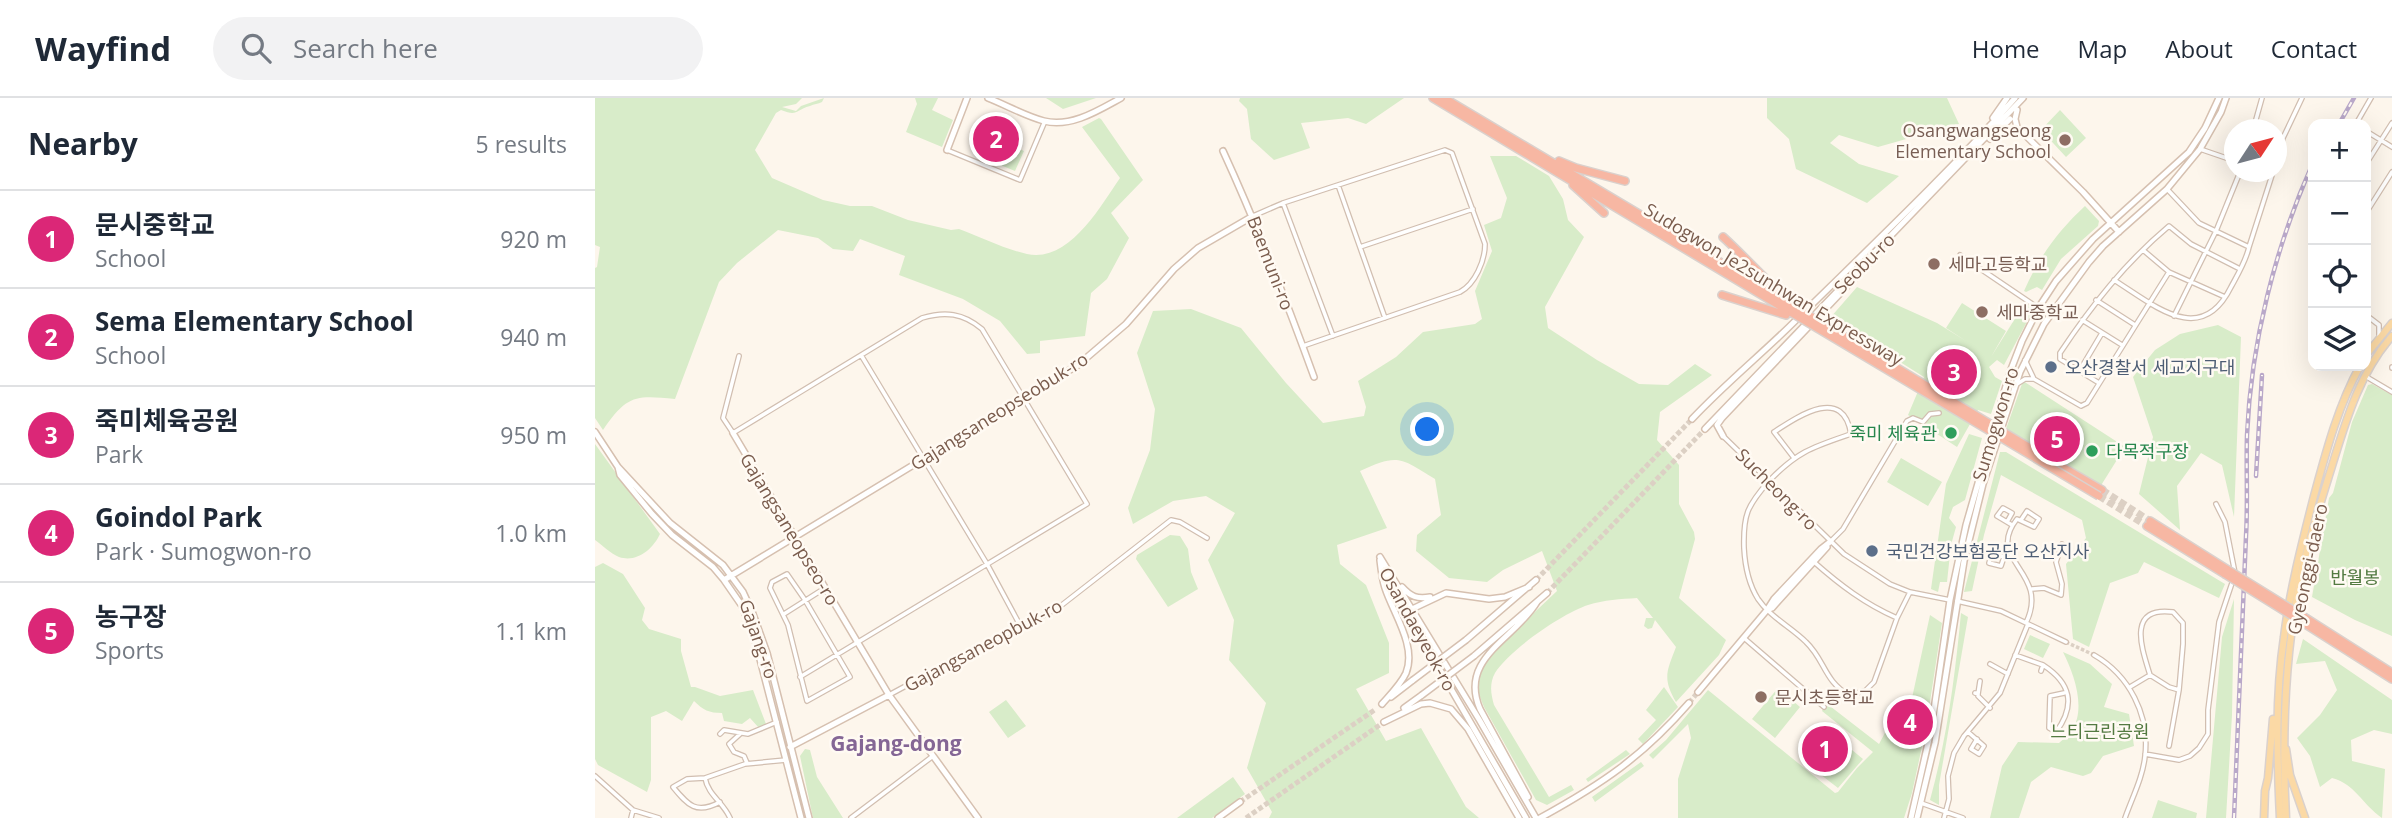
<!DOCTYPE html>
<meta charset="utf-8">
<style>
:root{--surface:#fff;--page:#f2f2f3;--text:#1f2937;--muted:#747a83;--line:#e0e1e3;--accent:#db2777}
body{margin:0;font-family:"Open Sans","Noto Sans KR",sans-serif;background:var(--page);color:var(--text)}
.controls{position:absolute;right:21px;top:21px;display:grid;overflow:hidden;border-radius:14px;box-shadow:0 7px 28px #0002}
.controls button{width:63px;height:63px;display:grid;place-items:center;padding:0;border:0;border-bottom:2px solid var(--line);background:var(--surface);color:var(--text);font:35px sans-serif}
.compass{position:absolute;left:1629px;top:21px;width:63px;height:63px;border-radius:50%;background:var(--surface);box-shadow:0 7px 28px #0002;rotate:54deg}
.you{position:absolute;left:833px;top:332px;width:24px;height:24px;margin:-18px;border:5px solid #fff;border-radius:50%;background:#1a73e8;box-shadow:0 0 0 10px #1a73e833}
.badge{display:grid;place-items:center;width:46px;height:46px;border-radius:50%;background:var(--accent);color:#fff;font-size:23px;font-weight:700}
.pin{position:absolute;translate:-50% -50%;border:4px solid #fff;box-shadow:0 2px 7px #0006}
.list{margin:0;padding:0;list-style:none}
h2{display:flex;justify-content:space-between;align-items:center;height:91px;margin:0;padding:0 28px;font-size:30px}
h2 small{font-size:23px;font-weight:400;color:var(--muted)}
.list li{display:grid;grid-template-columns:46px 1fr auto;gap:21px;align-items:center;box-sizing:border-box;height:98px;padding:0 28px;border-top:2px solid var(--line)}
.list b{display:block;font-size:26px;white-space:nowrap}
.list p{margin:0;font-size:23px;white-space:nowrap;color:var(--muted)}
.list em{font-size:23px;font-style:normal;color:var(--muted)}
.icon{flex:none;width:38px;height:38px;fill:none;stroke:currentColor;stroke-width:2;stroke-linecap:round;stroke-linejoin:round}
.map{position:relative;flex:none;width:1797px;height:720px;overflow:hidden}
header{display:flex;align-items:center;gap:42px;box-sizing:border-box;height:98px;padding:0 35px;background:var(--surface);border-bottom:2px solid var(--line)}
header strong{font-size:33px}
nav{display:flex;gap:38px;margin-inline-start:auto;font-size:24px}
.search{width:490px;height:63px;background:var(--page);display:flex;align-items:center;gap:18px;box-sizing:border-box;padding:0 24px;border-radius:38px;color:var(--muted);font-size:26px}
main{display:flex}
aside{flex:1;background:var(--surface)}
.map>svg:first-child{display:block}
</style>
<header>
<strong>Wayfind</strong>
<div class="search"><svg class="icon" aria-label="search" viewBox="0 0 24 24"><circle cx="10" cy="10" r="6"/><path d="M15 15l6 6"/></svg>Search here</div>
<nav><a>Home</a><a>Map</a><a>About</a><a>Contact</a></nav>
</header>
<main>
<aside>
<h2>Nearby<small>5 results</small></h2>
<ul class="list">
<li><span class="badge">1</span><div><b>문시중학교</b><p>School</p></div><em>920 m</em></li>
<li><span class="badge">2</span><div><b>Sema Elementary School</b><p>School</p></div><em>940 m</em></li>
<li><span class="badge">3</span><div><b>죽미체육공원</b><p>Park</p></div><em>950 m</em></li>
<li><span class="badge">4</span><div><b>Goindol Park</b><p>Park · Sumogwon-ro</p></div><em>1.0 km</em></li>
<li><span class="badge">5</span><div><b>농구장</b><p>Sports</p></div><em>1.1 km</em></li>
</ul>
</aside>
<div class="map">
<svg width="1797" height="720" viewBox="0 0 1797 720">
<rect width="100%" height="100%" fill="#fdf6ec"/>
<path fill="#d8ecc9" d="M0,0h207l-6,6 -14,3 14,4 5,-5 23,-8 -2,4c-4,2 -8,2 -12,4 -15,4 -12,11 -29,4l-5,3 -21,37 17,28 51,22 27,6h22l36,14 43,10 8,-1c22,8 45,20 68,25 42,9 73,-47 93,-76l-38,-51 17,-9 2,1 42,61 -32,33 18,25 -22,41 -16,14 -6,43 -45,5v12l-13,1 -27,-33 -37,-22 -64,-24 6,-19 -45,-17 -7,12 -20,-2 -15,-11 -40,-8 -41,33 -18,19 -44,117c-40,-4 -48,-4 -72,31l-8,-12v-150l2,-1 3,-20 -5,-2z
M320,0h23l-6,12 21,10 -11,27 -36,-15 11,-28z
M451,0h50l-33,11z
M645,0h164l-38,26 -18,-6 -47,5 9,25 -36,12 -23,-21 -4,-30 -8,-8z
M1172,0h180l12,26 -81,23 -39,-12 -9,8 29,21 40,12 -32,27 -71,-34 -7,-30 -22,-21z
M1465,12l26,28 -20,19 -25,-27z
M399,40l30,13 -9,20 -29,-12z
M895,58h26l33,20 14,23 5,21 16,17 -39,70 3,21 49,32 42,24 29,1 27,-21 17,11 -52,37 -3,28 22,25v39l15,28 1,7 -16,59 47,42 -7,15 -43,47c-14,-24 -9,-31 0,-55l-21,-27 -3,8 -4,1 -4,-3 2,-8h7l-16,-20c-16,1 -33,2 -49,7 -25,8 -79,45 -93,68 -6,11 -4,21 -1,32l55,92 22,-12 3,5 -27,15 -11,-5 -52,-93 -6,-15v-10l8,-24 71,-67 -15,-40 -39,19 -16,12 -38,-4 -33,-27 1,-16 24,-20 -6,-36c-34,-21 -37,-26 -75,-8l27,57 -50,17 3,19 26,21 23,58v30l-33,16 30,52 35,-13 45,79 13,11h-210l3,-6 -25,-44 19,-65 -37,-43 5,-40 -26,-60 27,-47 -29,-17 -33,5 -40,23 -5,-16 22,-58 5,-41 -18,-56 16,-42 38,-2 50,19 45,55 37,40 41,-7 2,-9 -8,-26 38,-24 27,-25 52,-8 7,-5 -7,-28 17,-40 -8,-26 17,-7 6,-20z
M1490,108l14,15 -1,5 -37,33 -19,31 -5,-3 -11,5 -2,-1c15,-34 34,-60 61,-85z
M1262,189l80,36 29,18 -20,-13 16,-25 44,28 -15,26 35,-56 6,7 -1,6 -27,51 -7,-5 -8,7 6,10 7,4 -11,33 -13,-4 -21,37 -49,-32 16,-38 -94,-59z
M1623,227l23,12 -7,180 -12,-52 -21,-12 -24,33 3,44 -41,-36 14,-57 -20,-60 22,-27 25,-16z
M1428,283l102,66 -25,40 -94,-58z
M1777,286l20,11v241l-37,-16 -43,-23 17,-99 4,-5 19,-71 16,-37z
M1374,336l13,4 -17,62 -12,7 -4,11 7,9 -5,18 -4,37h-7l-2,10 -7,-3 15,-105z
M0,346l65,90c-7,15 -23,29 -41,23 -8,-3 -17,-12 -24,-17z
M1405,354h6l219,132 -6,14 -75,-36 -6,11 -28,10 -21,64 -16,-8 -7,-75 20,-26 -4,-18 -81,-45 -17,60 -12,56 -8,1z
M1306,360l41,24 -14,24 -41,-24z
M575,437l10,1 8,13 3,23 7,17 -30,18 -32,-48 1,-4z
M8,465l20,11 22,34 -3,12 7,9 32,10v12l10,36h4l25,9 33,-6 13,34 -7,4 -9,-10 -8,6 -18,-3 -2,-8c-13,0 -19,-3 -28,-12l-12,20 -16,-10 -15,6v63l-4,12 -49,-27 -3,-6v-192z
M1639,501l-2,116 -6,103h-20l16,-181z
M1366,515l7,4 -29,168v20l-9,-5c17,-62 25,-123 31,-187z
M1335,517l12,8 -16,105 -14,65 -8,25h-226v-39l13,-41 -3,-14 -35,35 -4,-4 17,-15 42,-50 127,103 3,-1 19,-24 16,-16 -51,-41 4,-8 53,41 8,-15 25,-31z
M1435,537l20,9 -7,14 -19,-9z
M1708,541l89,61v34l-18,-4 -23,10 1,21 33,8 -3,49c-20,-14 -27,-34 -50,-40l-12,9 -10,-31 -13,-18 23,-23 17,-25 -12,-29 -29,3z
M1468,554l27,12 22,20 -8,23 25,7 5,32 -31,10 -12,17 -8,3 -32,-9 -20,15 -12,36h-29l12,-52 16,-24 41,1c4,-4 9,-7 12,-11 16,-23 3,-58 -8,-80z
M1069,589l14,20 -35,37 -5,-5 18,-19 -10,-10z
M1183,590l22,19 -25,31 -23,-19z
M411,602l20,26 -18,12 -19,-26z
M1246,643l22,18 -25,29 -22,-17z
M210,651l5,1 7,27 26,41h-30l-13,-62z
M1031,652l4,4 -42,28 -2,-3z
M1046,664l3,4 -49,36 -3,-5z
M638,679l12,17 -33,24h-35z
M1563,702l39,13 -1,5h-44z"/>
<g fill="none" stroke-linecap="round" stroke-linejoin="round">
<path stroke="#dcd0c4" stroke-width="3.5" stroke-dasharray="3.5 2" stroke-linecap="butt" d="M1471,544l28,13"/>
<path stroke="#dcd0c4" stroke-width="5" stroke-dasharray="5 2.5" stroke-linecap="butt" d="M941,482l156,-161
M952,495l158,-164
M1094,605l9,-11
M645,704l136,-93
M651,720l138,-96"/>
<path stroke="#dcd0c4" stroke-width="7" stroke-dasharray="7 3.5" stroke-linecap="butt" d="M1507,392l48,31
M1504,398l48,30"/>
<defs>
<path id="street" d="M1761,26l15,-26
M1658,32l9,-32
M1771,33l26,16
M1605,51l35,12
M352,52l73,30 25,-59
M1682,61l6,-21 19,-40
M1771,66l26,-41
M743,87l47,133
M1572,91l32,34 50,24 24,-75
M688,105l50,133
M1771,115l26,-41
M658,118l30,-13 162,-53 7,3 33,91c0,17 -10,40 -25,48l-157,54
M765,149l113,-38
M1548,152l26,22 56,25
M1365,157l90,61
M1519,182c40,25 87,68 117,7 7,-13 15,-26 18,-40
M1501,202l39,25
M1771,217l13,10v10
M1579,218l42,-85 24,-59
M1487,222l40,25
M266,257l126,209 34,63
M144,258l-16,62 10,15 189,-115c23,-7 41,-5 60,11l105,175 -287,173
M1430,262l9,19 47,27 6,-3 82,-131
M1797,269v1
M1485,272l22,-37
M1770,278l27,16
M1504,285l-39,-24v-6c32,-48 65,-90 109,-127l22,18 49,25
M1422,286l8,-5h9
M1128,338l121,118 46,30 20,8 40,8
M1199,360l-20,-26c26,-17 69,-46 77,2 -38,13 -53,17 -82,47 -22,25 -26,34 -25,67 1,19 4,35 14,51 12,18 33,28 48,43 19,18 18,39 43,53l16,-4 9,-9 23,-64
M1621,406l9,18 10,51
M1426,422l6,-9 12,8 -5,8 -17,-8c-33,42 34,52 9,104
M1412,424l5,-9 -9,-5 -6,8 15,9
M1235,444l13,-13 64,-108 6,-3 10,4 7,-8 9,-1
M1397,455l12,4 -3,9 -12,-3z
M1219,464c26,23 51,42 83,56l13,-26
M192,476l18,26 45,77 -43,24 -19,-76 -18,-37 2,-6z
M1437,491l12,-1 17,7 1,-11 -6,-22 6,-18
M1362,503l44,10 65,31
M189,516l41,-26
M1149,540l80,69
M1420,557l28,10 -2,6
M1499,557c35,20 56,60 51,101 -2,21 -13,42 -20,62
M1395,566l18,10
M1448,567c28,18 33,40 13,67l-7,-4 1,-32 14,-3
M1555,577c-8,-26 -24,-69 23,-63l10,11v21l-4,46
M1535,589l20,-12 19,12 10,3 -10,56
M1380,595l3,1v2l12,12
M1383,596l2,-13
M294,597l50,-27 119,-60 113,-88 9,2 27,16
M1373,634l16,14 -5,8 -8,-5 6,-10
M125,636l4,-4 24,4 29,-12
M145,636l-11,10 5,8 10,4 3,7
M1550,656l34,6 11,-4 9,-8 9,-14v-24l11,-88 14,-42
M0,678l38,34 26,8
M110,680c3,17 18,24 25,40
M125,704c-24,13 -32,3 -47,-15l14,-8 18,-1 40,-14 41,-4
M1326,705l42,15
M36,720l2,-8
M256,720l82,-62
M1349,720l5,-19 -1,-23 6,-23 10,-17 36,-43 28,-69"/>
<path id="secondary" d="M393,0c18,7 37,18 56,23 27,7 55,-11 77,-23
M1422,12l-2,9 2,8 66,65 36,40
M1398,20l14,-20
M1395,41l20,-20
M352,52l20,-52
M628,53c34,74 63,149 91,226
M1097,321c31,-33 65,-61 97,-92 76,-75 155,-149 226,-229
M1110,331l318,-331
M0,334l23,35 2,8 32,39 20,21 41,32 11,13 18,26 12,30 47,182
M138,335l156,262 89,123
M1128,338l-6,-11 5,-7 147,-155
M23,369l52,56 53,42 20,27 10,22 14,39 42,165
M785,459l100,164 56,97
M785,462c1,9 2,19 5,28 8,25 32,58 21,85 -5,11 -16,22 -24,31
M790,472l8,19 133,229
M129,482l354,-215 48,-41 48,-55 24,-21 55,-32
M807,489c9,10 15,12 28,10
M815,512l36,-17 43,6 16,-2 24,-10
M1172,512l5,-2 55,-61
M871,542l70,-60
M879,558l73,-63
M1103,594l69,-82 7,-11 47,-50 9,-7
M796,599l22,-17
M809,610l18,-13
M789,624l37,-18 9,-1 21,6 17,20 51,89
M195,649l99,-52
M933,699l-48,-88c-22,-51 35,-70 57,-107
M623,720l22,-16
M945,720c62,-34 102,-61 149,-115
M1316,720l20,-88 19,-130 16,-75 44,-153 12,-31 17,-34 17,-26 37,-42 96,-87 16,-24 14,-30
M1322,720l18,-75 29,-182 19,-77 37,-112 24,-48 45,-62 14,-16 64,-57 33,-40 21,-37 5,-14"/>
<path id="primary" d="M1771,257l26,-32
M1691,651l4,26 15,43
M1669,720l1,-27 3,-13 5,-59
M1685,720c-3,-61 -5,-121 4,-181 6,-48 18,-94 30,-141 12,-44 24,-90 46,-130
M1691,720c-4,-75 -2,-149 11,-223 8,-44 22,-87 35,-129 14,-46 28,-94 60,-130"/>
<path id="highway" d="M838,0l359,215
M849,0l353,210
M964,63l17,7 49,13
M978,87l31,28
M1128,139c22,20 41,42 63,61
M1127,197l64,20
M1440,353l67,39
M1555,423l78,49
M1552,428l78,48
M1709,519l88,56
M1712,527l85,54"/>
</defs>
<use href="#street" stroke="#d1beb0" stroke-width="6"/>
<use href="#secondary" stroke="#d6c0b0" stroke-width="8"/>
<use href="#primary" stroke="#dad1cd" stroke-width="9"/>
<use href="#highway" stroke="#dad1cd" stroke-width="10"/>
<use href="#street" stroke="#fff" stroke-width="3.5"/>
<use href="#secondary" stroke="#fff" stroke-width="5"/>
<use href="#primary" stroke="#fbd9a5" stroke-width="6"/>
<use href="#highway" stroke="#f7b7a3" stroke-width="7"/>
<defs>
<path id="rail" d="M1744,26l15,-26
M1661,378l6,-101
M1639,720c4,-94 8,-188 12,-282 2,-33 0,-67 1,-101 4,-92 28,-188 66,-272"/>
</defs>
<use href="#rail" stroke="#b9a8c9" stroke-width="4.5"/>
<use href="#rail" stroke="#fffaf3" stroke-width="2" stroke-dasharray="5" stroke-linecap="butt"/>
<defs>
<path id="secondary-bridge" d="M818,582l53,-40
M827,597l52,-39"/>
<path id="highway-bridge" d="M1202,210l238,143
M1197,215l307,183
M1633,472l76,47
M1630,476l82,51"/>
</defs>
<use href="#secondary-bridge" stroke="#d6c0b0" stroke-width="8" stroke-linecap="butt"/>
<use href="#highway-bridge" stroke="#dad1cd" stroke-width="10" stroke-linecap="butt"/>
<use href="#secondary-bridge" stroke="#fff" stroke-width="5"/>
<use href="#highway-bridge" stroke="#f7b7a3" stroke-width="7"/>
</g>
<g fill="#8d6e63" stroke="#fffaf3" stroke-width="2.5">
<circle cx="1470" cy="42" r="7"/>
<circle cx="1339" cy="166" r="7"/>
<circle cx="1387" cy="214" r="7"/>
<circle cx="1166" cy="599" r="7"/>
</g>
<g fill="#5c6f8a" stroke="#fffaf3" stroke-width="2.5">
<circle cx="1456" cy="269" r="7"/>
<circle cx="1277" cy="453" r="7"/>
</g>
<g fill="#2e9e5b" stroke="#fffaf3" stroke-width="2.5">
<circle cx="1356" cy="335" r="7"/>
<circle cx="1497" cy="353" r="7"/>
</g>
<g text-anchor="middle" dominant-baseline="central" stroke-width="5" stroke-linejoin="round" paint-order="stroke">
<g font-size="18" fill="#785e54" stroke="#fffaf3" text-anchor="start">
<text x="1456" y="32" text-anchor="end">Osangwangseong<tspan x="1456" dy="21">Elementary School</tspan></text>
<text x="1353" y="166">세마고등학교</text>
<text x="1401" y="214">세마중학교</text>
<text x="1180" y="599">문시초등학교</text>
</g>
<g font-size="18" fill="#7a5c4d" stroke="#fffaf3">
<text transform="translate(676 165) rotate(69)">Baemuni-ro</text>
<text transform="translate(1269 165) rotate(-45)">Seobu-ro</text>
<text transform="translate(1179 186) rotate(31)">Sudogwon Je2sunhwan Expressway</text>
<text transform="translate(404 313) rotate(-32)">Gajangsaneopseobuk-ro</text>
<text transform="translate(1400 326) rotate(-73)">Sumogwon-ro</text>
<text transform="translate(1182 391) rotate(45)">Sucheong-ro</text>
<text transform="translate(195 431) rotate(59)">Gajangsaneopseo-ro</text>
<text transform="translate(1712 471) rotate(-78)">Gyeonggi-daero</text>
<text transform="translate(823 531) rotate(61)">Osandaeyeok-ro</text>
<text transform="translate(164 541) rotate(71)">Gajang-ro</text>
<text transform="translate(388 547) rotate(-28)">Gajangsaneopbuk-ro</text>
</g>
<g font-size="18" fill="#4e5e75" stroke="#fffaf3" text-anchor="start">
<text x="1470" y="269">오산경찰서 세교지구대</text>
<text x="1291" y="453">국민건강보험공단 오산지사</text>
</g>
<g font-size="18" fill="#27864d" stroke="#fffaf3" text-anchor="end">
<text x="1342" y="335">죽미 체육관</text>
<text x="1511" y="353" text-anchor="start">다목적구장</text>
</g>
<g font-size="18" fill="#537a41" stroke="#fffaf3">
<text x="1760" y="479">반월봉</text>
<text x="1505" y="633">느티근린공원</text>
</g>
<g font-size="21" font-weight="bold" fill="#846695" stroke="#fffaf3">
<text x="301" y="645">Gajang-dong</text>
</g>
</g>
</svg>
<div class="controls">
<button>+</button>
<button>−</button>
<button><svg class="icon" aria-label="locate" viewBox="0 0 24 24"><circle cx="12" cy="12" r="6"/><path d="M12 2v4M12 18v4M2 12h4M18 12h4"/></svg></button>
<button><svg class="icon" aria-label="layers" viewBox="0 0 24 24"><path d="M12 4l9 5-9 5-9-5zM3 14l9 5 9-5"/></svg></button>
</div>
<svg class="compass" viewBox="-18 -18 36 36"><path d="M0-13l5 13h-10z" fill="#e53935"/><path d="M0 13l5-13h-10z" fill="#747a83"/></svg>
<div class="you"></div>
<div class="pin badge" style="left:1230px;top:651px">1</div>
<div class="pin badge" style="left:401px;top:41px">2</div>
<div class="pin badge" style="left:1359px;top:274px">3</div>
<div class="pin badge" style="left:1315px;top:624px">4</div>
<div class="pin badge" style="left:1462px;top:341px">5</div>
</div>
</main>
